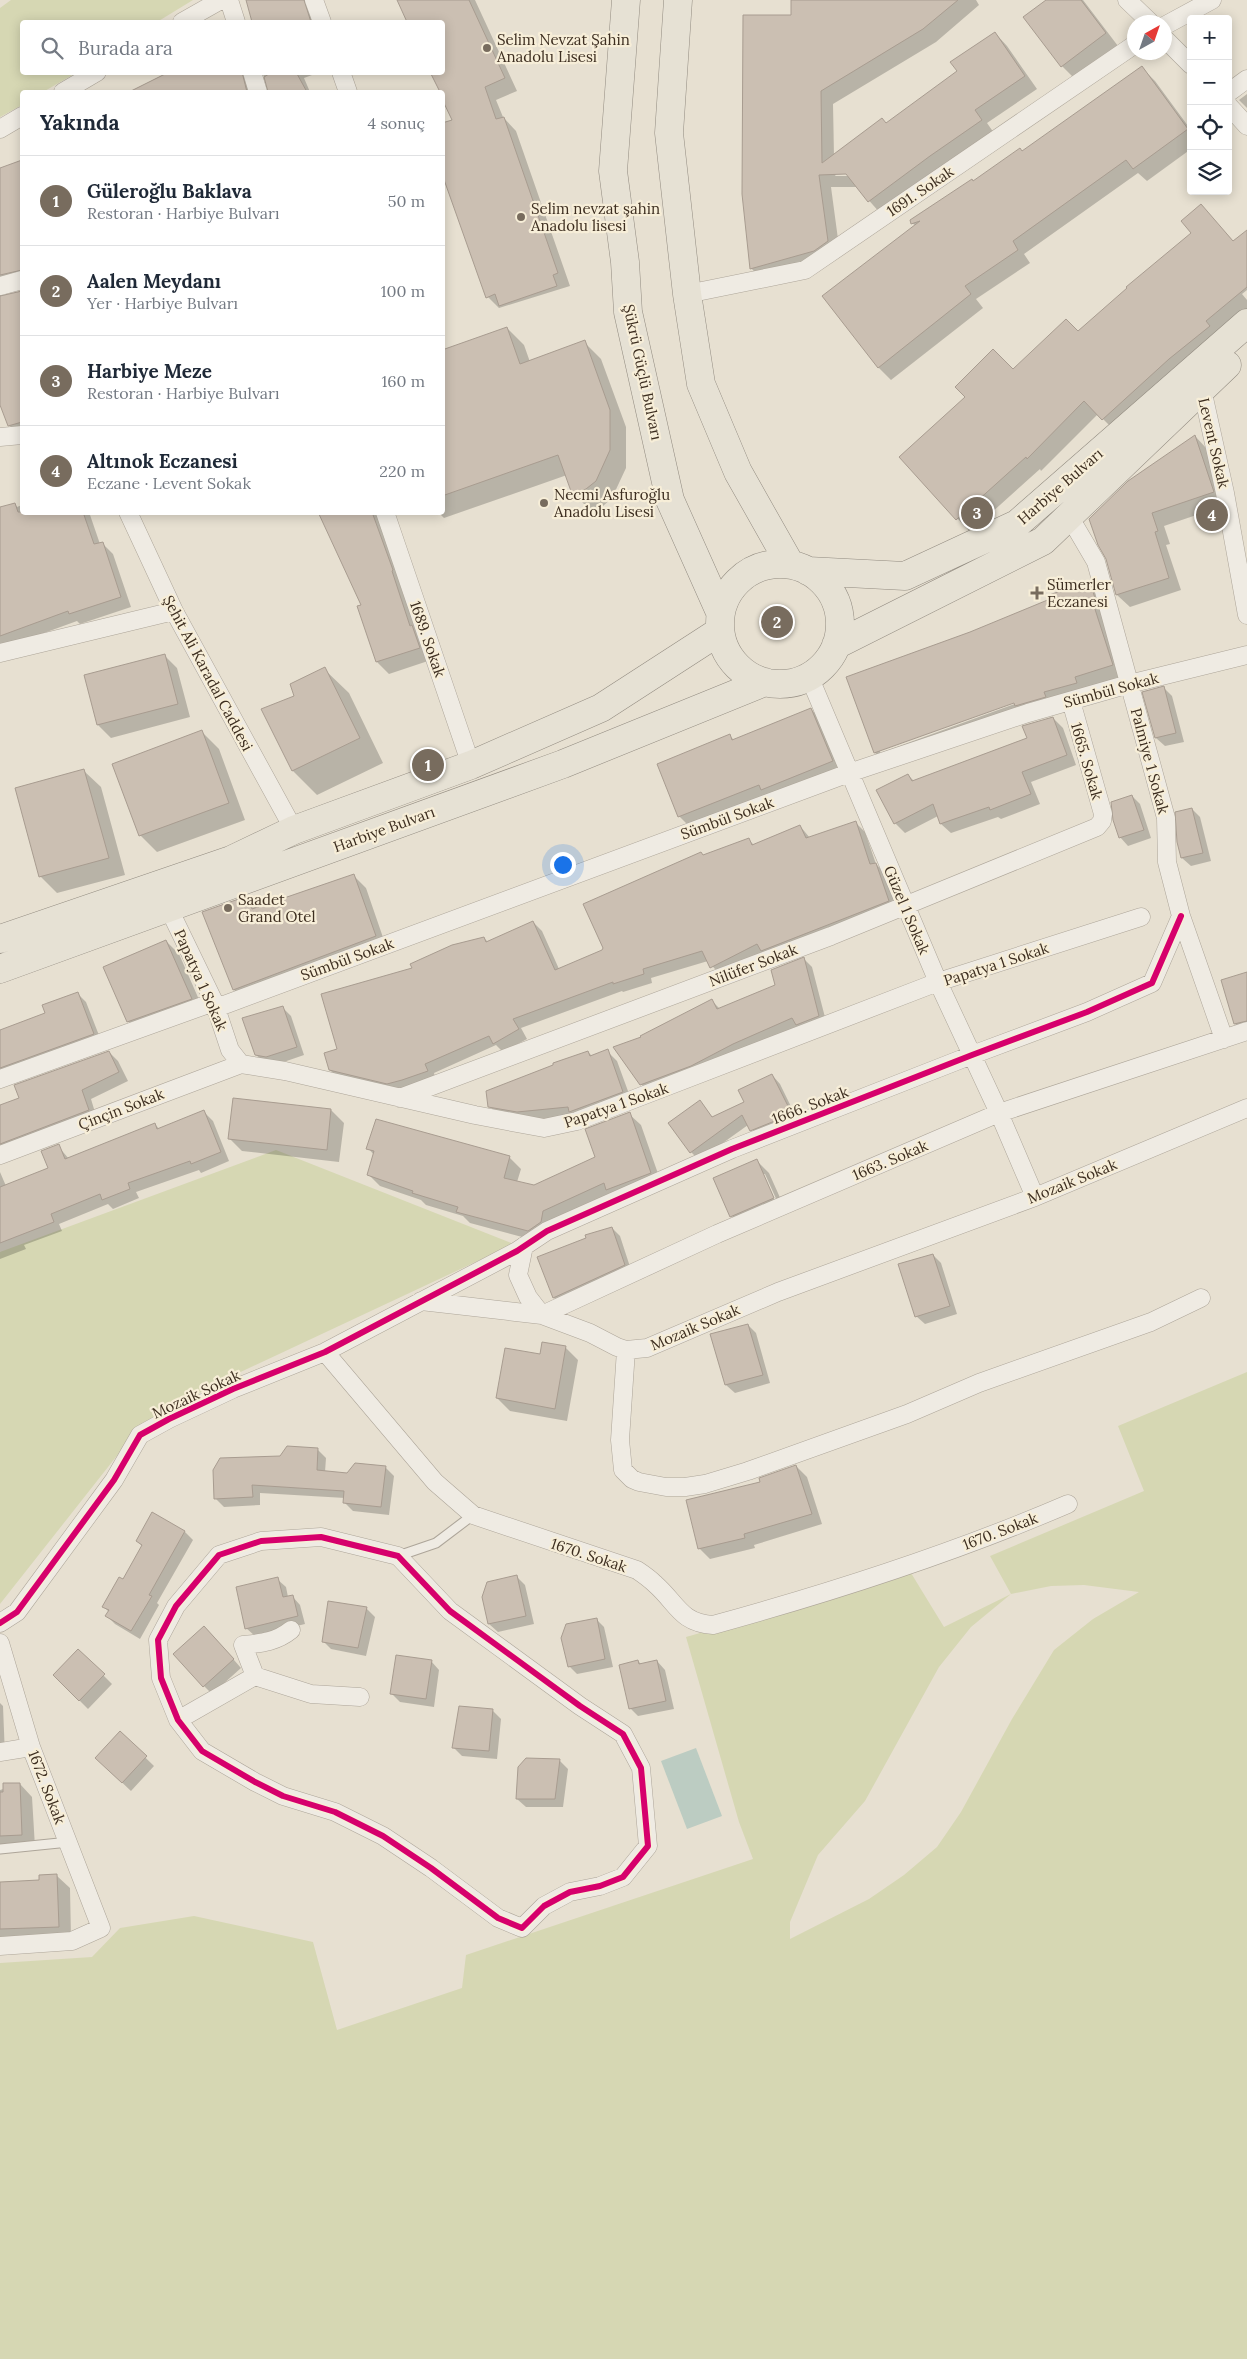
<!DOCTYPE html>
<html lang="tr">
<meta charset="utf-8">
<style>
:root{--surface:#fff;--page:#f2f2f3;--text:#1f2937;--muted:#747a83;--line:#e0e1e3;--accent:#786c5e}
body{margin:0;font-family:Lora,serif;background:var(--page);color:var(--text)}
.controls{position:absolute;right:15px;top:15px;display:grid;overflow:hidden;border-radius:5px;box-shadow:0 2px 12px #0003}
.controls button{width:45px;height:45px;display:grid;place-items:center;padding:0;border:0;border-bottom:1px solid var(--line);background:var(--surface);color:var(--text);font:25px sans-serif}
.compass{position:absolute;left:1127px;top:15px;width:45px;height:45px;border-radius:50%;background:var(--surface);box-shadow:0 2px 12px #0003;rotate:40deg}
.you{position:absolute;left:562px;top:864px;width:18px;height:18px;margin:-12px;border:4px solid #fff;border-radius:50%;background:#1a73e8;box-shadow:0 0 0 8px #1a73e833}
.badge{display:grid;place-items:center;width:32px;height:32px;border-radius:50%;background:var(--accent);color:#fff;font-size:16px;font-weight:700}
.pin{position:absolute;translate:-50% -50%;border:2px solid #fff;box-shadow:0 1px 5px #0006}
.list{margin:0;padding:0;list-style:none}
h2{display:flex;justify-content:space-between;align-items:center;height:65px;margin:0;padding:0 20px;font-size:21px}
h2 small{font-size:16px;font-weight:400;color:var(--muted)}
.list li{display:grid;grid-template-columns:32px 1fr auto;gap:15px;align-items:center;box-sizing:border-box;height:90px;padding:0 20px;border-top:1px solid var(--line)}
.list b{display:block;font-size:19px;white-space:nowrap}
.list p{margin:0;font-size:16px;white-space:nowrap;color:var(--muted)}
.list em{font-size:16px;font-style:normal;color:var(--muted)}
.icon{flex:none;width:28px;height:28px;fill:none;stroke:currentColor;stroke-width:2;stroke-linecap:round;stroke-linejoin:round}
.map{position:relative;flex:none;width:1247px;height:2359px;overflow:hidden}
.search{position:absolute;background:var(--surface);box-shadow:0 2px 12px #0003;left:20px;top:20px;width:425px;height:55px;display:flex;align-items:center;gap:12px;box-sizing:border-box;padding:0 18px;border-radius:5px;color:var(--muted);font-size:19px}
.panel{position:absolute;background:var(--surface);box-shadow:0 2px 12px #0003;left:20px;top:90px;width:425px;height:425px;border-radius:5px}
.map>svg:first-child{display:block}
</style>
<div class="map">
<svg width="1247" height="2359" viewBox="0 0 1247 2359">
<rect width="100%" height="100%" fill="#e7e0d1"/>
<path fill="#d6d7b3" fill-rule="evenodd" d="M11,0h182l-36,22h-135v50l54,1 -33,19h-21v13l-22,12v-109z
M276,1150l238,94 -299,140 -77,45 -138,175v-352z
M1247,1372v987h-1247v-396l92,-6 28,-29 74,-12 119,26 24,88 125,-42 4,-33 287,-96 -14,-37 -53,-185 225,-64 33,54 67,-33 -21,-38 154,-65 -26,-65zM1084,1585l55,7 -46,27 -39,31 -42,69 -51,93 -24,35 -33,28 -35,24 -79,40v-17l28,-67 47,-54 74,-134 32,-40 40,-33 40,-8z"/>
<path fill="#bcccc2" d="M696,1748l26,68 -35,13 -26,-68z"/>
<path fill="#0003" fill-rule="evenodd" d="M247,0h68l2,22h-63z
M398,0h77l42,91 -21,9 7,17 13,14 54,155 -71,22 -13,-13 -32,-174 -22,-49h10v-50h-34z
M792,0h184l3,5 -43,37 -103,62 1,52 52,-32 73,-52 36,-39 12,13 30,43 -50,34 7,10 -113,81 -24,-27h-26l9,67 -77,27 -12,-13 41,-252zM837,173h16v3h-18z
M1048,0h35l35,46 -44,32 -12,-12z
M1142,68l13,13 36,49v19l-44,32 -9,-8 -114,81 6,9 -54,36 7,9 -92,72 -13,-13 38,-141 -4,-3 111,-71z
M169,72h92l-5,20h-125z
M262,72h58l-16,6 6,14h-41v-3z
M1247,94v14l-8,-8z
M22,162v121l-18,6 -3,7 21,-5v144l-2,1 -11,-11 -9,-24v-229z
M1201,206l33,36 13,-11v59l-5,4 5,6v11l-131,121 -18,-18 -57,57 -1,-2 -70,63 -69,-75 112,-86 65,-38 115,-99z
M507,328l17,17 6,17 54,-20 17,17 25,68v41l-14,30 -9,8 -13,4 -17,-17 -6,-18 -123,43 -6,-6h4v-161z
M1195,436l12,13 19,56 -62,21 6,18 -4,1 15,45 -51,17 -13,-12 -10,-36z
M15,504l2,3 5,-2v7h67l11,32h3l10,10 18,53 -51,17 -3,-3 -77,28v-141z
M320,512h58l53,148 -42,14 -12,-12 -14,-56z
M1090,583l13,12 22,82 -237,88 -13,-12 -28,-75 123,-45zM1020,700v2l-140,51v-3z
M164,655l13,13 13,49 -79,21 -13,-13 -13,-49z
M324,669l25,24 34,70 -66,32 -24,-24 -30,-62 32,-12z
M1164,688l8,8 12,46 -19,4 -9,-8 -12,-45z
M811,709l12,13 22,52 -153,55 -13,-13 -21,-51 72,-29 4,4z
M1053,718l10,10 13,37 -45,17 9,22 -39,15 -3,-2 -47,16 -10,-9 -3,-8 -33,17 -10,-10 13,-48 6,6 114,-42z
M202,732l17,17 26,71 -88,32 -17,-17z
M84,771l17,16 24,88 -68,18 -17,-17z
M1132,796l8,8 11,34 -23,8 -8,-9z
M1192,809l8,8 11,44 -20,5 -9,-8 -4,-17z
M856,823l9,9 11,32 9,9 13,37 -177,66 -13,-15 -57,17 1,5 -29,9 -1,-1 -101,37 6,11 -24,13 -7,-7 -62,28 2,7 -39,12 -58,-13 -9,-9 9,-20 74,-81 71,-31 4,4 45,-20 9,9 17,38 44,-18 101,-95 45,-16 5,5 46,-19 10,12z
M354,876l12,12 21,61 -141,53 -12,-12 -30,-77 43,-16 11,11z
M166,941l13,13 25,57 -63,23 -13,-13z
M804,959l8,8 15,58 -177,68 -9,-9 71,-83 8,8 56,-23z
M1247,974v60h-1l-11,-10z
M77,993l9,9 16,41 -102,38v-49l47,-18z
M282,1007l9,9 13,39 -29,10 -10,-2 -9,-8z
M607,1051l10,10 15,41 -52,19 -52,1 -28,-6 -11,-10 99,-54 4,4z
M109,1052l9,9 10,20 -37,18 6,20 -97,42v-55l21,-7z
M772,1075l8,9 19,39 -40,15 -11,-13 -49,35 -8,-8 9,-50 13,16 32,-16z
M234,1099l97,11 13,13 -5,39 -97,-11 -13,-13z
M204,1112l9,9 16,40 -28,12 -2,-3 -63,22 3,6 -26,11 -5,-5 -49,20 3,7 -38,14 2,4 -26,10v-87l6,14 43,-18 9,-22 11,13 86,-35 5,6z
M629,1114l12,11 21,60 -121,57 -71,-19 -7,-7 -37,-11 -5,-5 -41,-14 -12,-12 6,-19 -6,-7 141,9 12,12 -4,13 17,4 62,-28z
M756,1160l13,13 17,38 -42,18 -12,-13zM762,1174h3l13,29 -2,1z
M612,1228l8,8 12,37 -70,33 -8,-8z
M933,1255l8,8 16,51 -32,10 -9,-8z
M748,1325l8,8 14,50 -35,10 -9,-8 -14,-50z
M565,1347l13,13 -11,61 -57,-10 -13,-13 44,-42z
M318,1450l8,8 -1,14 23,2 37,-7 9,9 -5,39 -36,-4 -9,-9 1,-4 -85,-5v12l-36,2 -8,-8 65,-42z
M796,1466l11,11 15,47 -68,21 1,3 -45,11 -11,-11 63,-65z
M153,1514l32,18 8,8 -36,63 2,2 -19,34 -25,-15 -8,-8 2,-4 -6,-6 20,-25 20,-34 -6,-6z
M517,1577l8,8 9,39 -36,8 -9,-8 -6,-27z
M277,1579l9,8 2,10 4,-1 8,9 5,19 -50,12 -9,-8z
M366,1608l9,9 -9,39 -35,-7 -8,-8z
M596,1619l8,8 9,40 -36,7 -8,-8z
M213,1636l28,32 -29,26 -8,-8z
M78,1650l34,34 -24,25 -34,-34z
M431,1661l8,9 -5,37 -34,-5 -8,-8z
M638,1661l4,4 15,-4 8,9 9,39 -36,7 -8,-8z
M0,1703l3,3 2,50h-5z
M493,1711l8,8 -4,40 -35,-3 -8,-8z
M120,1733l34,33 -23,25 -35,-33z
M559,1760l9,9 -5,38h-37l-9,-8z
M20,1784l12,13 3,50 -35,2v-59z
M57,1876l13,12 1,51 -71,2v-59h41z"/>
<path fill="#cbbfb2" stroke="#a89c90" d="M246,0h58l7,22h-59z
M397,0h72l36,78 -20,9 11,32 8,-2 54,156 -5,2 4,11 -58,20 -4,-12 -9,4 -44,-124v-51l10,-3 -10,-21v-7h-2l-10,-20h12v-50h-35z
M791,0h167l-35,29 -102,62 1,72 60,-45 4,5 71,-52 -7,-9 45,-30 30,44 -50,34 7,10 -52,36 -62,46 -22,-28 -27,1 9,66 -14,10 -64,18 -8,-75 1,-179h48z
M1046,0h35l25,33 -45,34 -38,-50z
M1142,66l46,63 -55,40 -7,-9 -113,81 5,9 -53,36 6,8 -93,74 -56,-72 98,-75 -9,3 -1,-4 62,-41 1,2 47,-33 2,3z
M169,72h73l5,20h-118z
M272,72h24l11,20h-39l-4,-15z
M22,160v110l-22,5v-107z
M1201,204l32,37 14,-11v57l-41,34 4,5 -41,33 -67,61 -18,-19 -57,58 -1,-2 -70,63 -57,-63 66,-60 -10,-10 38,-38 20,20 53,-50 12,12 49,-43 -1,-1 65,-54 -10,-12z
M22,291v131l-14,4 -8,-21v-109z
M507,327l13,37 65,-24 25,70v40l-14,31 -10,8 -14,5 -14,-39 -116,41v-146z
M1195,435l19,57 -62,21 6,18 -3,1 14,46 -53,17 -10,-36 -8,-14 -9,-26 39,-38z
M15,503l3,9h65l11,32 9,-2 18,55 -52,17 -1,-3 -68,25v-129z
M318,512h54l21,58 -1,1 18,55 2,-1 8,23 -44,14 -19,-56 4,-1z
M1090,581l6,21 -3,1 20,62 -38,12 2,6 -33,9 2,5 -31,9 -1,-3 -140,50 -28,-76 124,-45 80,-33 -1,-4z
M165,654l13,50 -81,21 -13,-50z
M325,667l35,71 -68,33 -31,-62 33,-13 -4,-12z
M1164,686l12,47 -21,5 -13,-46z
M811,708l22,53 -72,29 -2,-5 -81,32 -21,-53 73,-30 2,6z
M1053,717l14,38 -45,17 9,22 -41,16 -1,-3 -49,17 -7,-20 -39,20 -18,-34 32,-16 4,7 115,-43 -5,-12z
M202,730l27,73 -90,33 -27,-72z
M84,769l25,89 -70,19 -24,-89z
M1132,795l12,35 -25,8 -6,-18 -2,-18z
M1192,808l11,45 -22,5 -4,-16 -2,-30z
M856,821l14,43 6,-1 13,38 -128,50 -4,-7 -47,24 -8,-17 -59,18 1,5 -31,10v-2l-100,37 6,10 -26,15 -4,-8 -64,28 3,7 -26,9 -15,4 -58,-14 -5,-17 13,-4 -16,-55 91,-26 -2,-4 42,-19 32,-8 2,5 47,-21 22,49 47,-20 1,-2 -20,-44 118,-52 2,3 46,-17 3,7 48,-20 6,13z
M354,874l22,62 -143,54 -31,-78 45,-16 5,13z
M166,940l26,59 -65,23 -24,-55z
M804,957l15,59 -23,9 -4,-7 -59,26 -42,22 -51,19 -27,-38 28,-10 -1,-1 72,-37 5,10 58,-24 -4,-15z
M1247,972v49l-13,3 -13,-44z
M78,992l16,42 -94,34v-38l45,-17 -3,-8z
M283,1006l14,41 -31,10 -11,-2 -13,-37z
M608,1049l15,43 -54,20 -1,-5 -51,5 -29,-5 -2,-16 67,-26v-2l35,-12 2,5z
M109,1051l10,21 -37,18 7,20 -89,34v-39l19,-7 -5,-13z
M772,1074l20,40 -42,17 -8,-16 -52,38 -22,-30 32,-23 12,17 32,-15 -6,-12z
M233,1098l98,11 -4,41 -99,-11z
M204,1110l17,42 -30,12 -1,-3 -62,22 2,6 -28,11 -2,-6 -49,20 3,8 -54,21v-56l48,-19 -7,-17 18,-7 6,15 90,-36 2,6z
M630,1112l21,61 -45,17 -2,-7 -61,28 -2,11 -13,9 -72,-19 2,-5 -46,-14 1,-2 -46,-16 7,-24 -8,-2 10,-30 134,37 -6,22 30,7 61,-28 -10,-28z
M757,1159l17,39 -44,19 -17,-39z
M612,1227l13,38 -72,33 -16,-41 49,-19 -1,-3z
M933,1254l17,52 -35,11 -17,-53z
M748,1324l15,51 -38,10 -15,-51z
M542,1342l24,4 -11,63 -59,-11 9,-50 35,6z
M287,1446l31,2 -1,22 30,3 8,-10 31,3 -5,41 -38,-4 1,-12 -92,-6 1,12 -39,2 -1,-29 7,-12 60,-2z
M796,1465l16,49 -68,20 1,4 -47,11 -12,-49 74,-18 -1,-4z
M152,1512l33,19 -36,64 3,1 -21,35 -26,-15 4,-6 -7,-3 17,-30 4,2 19,-34 -6,-4z
M517,1575l9,41 -38,8 -6,-27 5,-15z
M278,1577l5,20 10,-2 5,21 -53,13 -9,-42z
M328,1601l39,6 -9,41 -36,-6z
M597,1618l8,41 -37,8 -7,-29 5,-14z
M204,1626l30,33 -31,28 -30,-33z
M78,1649l27,25 -26,27 -26,-26z
M396,1655l36,5 -6,39 -36,-5z
M638,1660l1,4 18,-4 9,41 -37,8 -10,-44z
M459,1706l34,3 -4,42 -37,-3z
M120,1731l27,25 -25,27 -27,-25z
M526,1758l34,1 -5,40h-39l2,-32z
M3,1783h17l2,52 -22,1v-44h3z
M57,1874l2,53 -59,2v-47l39,-2v-5z"/>
<g fill="none" stroke-linecap="round" stroke-linejoin="round">
<defs>
<path id="lane" d="M398,1556l38,-13 37,-28
M0,1849l69,-7"/>
<path id="street" d="M229,0l7,22
M314,0l8,22
M1127,0l23,22
M182,22l39,-22
M1164,26l48,-26
M1164,38l27,27
M252,72l6,20
M341,72l7,20
M63,92l34,-20
M1228,93l19,-14
M1228,105l19,21
M0,129l22,-13
M0,286l22,-6
M687,294l118,-24 329,-225
M1202,389l23,104 22,122
M0,437l22,-2
M128,512l46,99 120,219
M385,512l86,253
M1069,516l27,46 70,256 1,44 14,54 43,123
M0,653l174,-42
M809,676l129,306 61,131 36,84
M169,909l45,93 16,48 11,14 44,7 190,44 69,13 33,-7 361,-139 203,-65
M216,1008l633,-235 179,-60 101,-29 118,-29
M0,1079l214,-77
M400,1098l431,-162 266,-109 5,-6 1,-7 -32,-113
M0,1155l241,-91
M524,1246l-6,29 10,22 14,18 175,-81 282,-121 248,-82
M421,1301l121,14 48,18 27,14 9,3 21,-2 131,-56 257,-95 212,-89
M626,1350l-6,90 3,30 9,9 7,3 27,5h19l20,-3 43,-13 159,-57 72,-31 172,-61 50,-24
M325,1352l110,130 38,33 164,55c6,4 13,9 18,14 22,19 25,39 58,41 120,-33 241,-72 355,-121
M321,1537l77,19 52,55 130,95 43,28 18,34 7,78 -25,31 -23,9 -30,6 -26,14 -22,22 -24,-10 -67,-50 -48,-32 -48,-24 -52,-16 -28,-14 -53,-31 -24,-31 -17,-42 -3,-38 18,-34 43,-51 42,-14z
M0,1623l17,-11 97,-132 26,-45 29,-16 64,-30 92,-37 192,-101 30,-20 185,-82 240,-94 115,-43 65,-29 29,-67
M0,1643l31,104 70,181 -29,13 -72,5
M255,1676l-12,-31c19,-2 33,-3 48,-15
M178,1720l77,-44 56,18 49,3
M0,1752l31,-5"/>
<path id="primary" d="M626,0l-13,171 12,91 3,50 42,188 50,112
M678,0l-9,133 18,161 14,90 37,88 52,92
M720 624a60 60 0 1 1 120 0a60 60 0 1 1-120 0Z
M808,571l97,5 112,-52 230,-201
M836,645l207,-104 184,-176
M0,939l231,-79 63,-30 177,-65 130,-57 119,-77
M0,969l563,-205 202,-82"/>
</defs>
<use href="#lane" stroke="#ada599" stroke-width="11"/>
<use href="#street" stroke="#ada599" stroke-width="19"/>
<use href="#primary" stroke="#928b80" stroke-width="29"/>
<use href="#lane" stroke="#efebe3" stroke-width="9"/>
<use href="#street" stroke="#efebe3" stroke-width="18"/>
<use href="#primary" stroke="#e6e1d4" stroke-width="28"/>
<defs>
<path id="cycleway" d="M321,1537l77,19 52,55 130,95 43,28 18,34 7,78 -25,31 -23,9 -30,6 -26,14 -22,22 -24,-10 -67,-50 -48,-32 -48,-24 -52,-16 -28,-14 -53,-31 -24,-31 -17,-42 -3,-38 18,-34 43,-51 42,-14z
M0,1623l17,-11 97,-132 26,-45 29,-16 64,-30 92,-37 192,-101 30,-20 185,-82 240,-94 115,-43 65,-29 29,-67"/>
</defs>
<use href="#cycleway" stroke="#f7eed8" stroke-width="9"/>
<use href="#cycleway" stroke="#d6006c" stroke-width="6"/>
</g>
<g fill="#786c5e" stroke="#f7eed8" stroke-width="2">
<circle cx="487" cy="48" r="5"/>
<circle cx="521" cy="217" r="5"/>
<circle cx="544" cy="503" r="5"/>
<path d="M1034.5 585.5h5v5h5v5h-5v5h-5v-5h-5v-5h5z"/>
<circle cx="228" cy="908" r="5"/>
</g>
<g text-anchor="middle" dominant-baseline="central" stroke-width="4.5" stroke-linejoin="round" paint-order="stroke">
<g font-size="15" fill="#3d2e20" stroke="#f7eed8" text-anchor="start">
<text x="497" y="39">Selim Nevzat Şahin<tspan x="497" dy="17">Anadolu Lisesi</tspan></text>
<text x="531" y="208">Selim nevzat şahin<tspan x="531" dy="17">Anadolu lisesi</tspan></text>
<text x="554" y="494">Necmi Asfuroğlu<tspan x="554" dy="17">Anadolu Lisesi</tspan></text>
<text x="1047" y="584">Sümerler<tspan x="1047" dy="17">Eczanesi</tspan></text>
<text x="238" y="899">Saadet<tspan x="238" dy="17">Grand Otel</tspan></text>
</g>
<g font-size="15" fill="#3d2e20" stroke="#f7eed8">
<text transform="translate(920 191) rotate(-34)">1691. Sokak</text>
<text transform="translate(643 372) rotate(78)">Şükrü Güçlü Bulvarı</text>
<text transform="translate(1214 443) rotate(77)">Levent Sokak</text>
<text transform="translate(1060 486) rotate(-41)">Harbiye Bulvarı</text>
<text transform="translate(428 639) rotate(71)">1689. Sokak</text>
<text transform="translate(208 673) rotate(62)">Şehit Ali Karadal Caddesi</text>
<text transform="translate(1111 690) rotate(-15)">Sümbül Sokak</text>
<text transform="translate(1087 761) rotate(74)">1665. Sokak</text>
<text transform="translate(1150 761) rotate(75)">Palmiye 1 Sokak</text>
<text transform="translate(727 818) rotate(-20)">Sümbül Sokak</text>
<text transform="translate(384 829) rotate(-20)">Harbiye Bulvarı</text>
<text transform="translate(907 910) rotate(67)">Güzel 1 Sokak</text>
<text transform="translate(347 959) rotate(-20)">Sümbül Sokak</text>
<text transform="translate(996 964) rotate(-18)">Papatya 1 Sokak</text>
<text transform="translate(753 965) rotate(-21)">Nilüfer Sokak</text>
<text transform="translate(201 980) rotate(66)">Papatya 1 Sokak</text>
<text transform="translate(616 1105) rotate(-19)">Papatya 1 Sokak</text>
<text transform="translate(810 1105) rotate(-21)">1666. Sokak</text>
<text transform="translate(121 1109) rotate(-21)">Çinçin Sokak</text>
<text transform="translate(890 1160) rotate(-23)">1663. Sokak</text>
<text transform="translate(1072 1181) rotate(-22)">Mozaik Sokak</text>
<text transform="translate(695 1327) rotate(-23)">Mozaik Sokak</text>
<text transform="translate(196 1394) rotate(-25)">Mozaik Sokak</text>
<text transform="translate(1000 1531) rotate(-21)">1670. Sokak</text>
<text transform="translate(589 1555) rotate(18)">1670. Sokak</text>
<text transform="translate(47 1787) rotate(69)">1672. Sokak</text>
</g>
</g>
</svg>
<div class="controls">
<button>+</button>
<button>−</button>
<button><svg class="icon" aria-label="locate" viewBox="0 0 24 24"><circle cx="12" cy="12" r="6"/><path d="M12 2v4M12 18v4M2 12h4M18 12h4"/></svg></button>
<button><svg class="icon" aria-label="layers" viewBox="0 0 24 24"><path d="M12 4l9 5-9 5-9-5zM3 14l9 5 9-5"/></svg></button>
</div>
<svg class="compass" viewBox="-18 -18 36 36"><path d="M0-13l5 13h-10z" fill="#e53935"/><path d="M0 13l5-13h-10z" fill="#747a83"/></svg>
<div class="you"></div>
<div class="pin badge" style="left:428px;top:765px">1</div>
<div class="pin badge" style="left:777px;top:622px">2</div>
<div class="pin badge" style="left:977px;top:513px">3</div>
<div class="pin badge" style="left:1212px;top:515px">4</div>
<div class="search"><svg class="icon" aria-label="search" viewBox="0 0 24 24"><circle cx="10" cy="10" r="6"/><path d="M15 15l6 6"/></svg>Burada ara</div>
<section class="panel">
<h2>Yakında<small>4 sonuç</small></h2>
<ul class="list">
<li><span class="badge">1</span><div><b>Güleroğlu Baklava</b><p>Restoran · Harbiye Bulvarı</p></div><em>50 m</em></li>
<li><span class="badge">2</span><div><b>Aalen Meydanı</b><p>Yer · Harbiye Bulvarı</p></div><em>100 m</em></li>
<li><span class="badge">3</span><div><b>Harbiye Meze</b><p>Restoran · Harbiye Bulvarı</p></div><em>160 m</em></li>
<li><span class="badge">4</span><div><b>Altınok Eczanesi</b><p>Eczane · Levent Sokak</p></div><em>220 m</em></li>
</ul>
</section>
</div>
